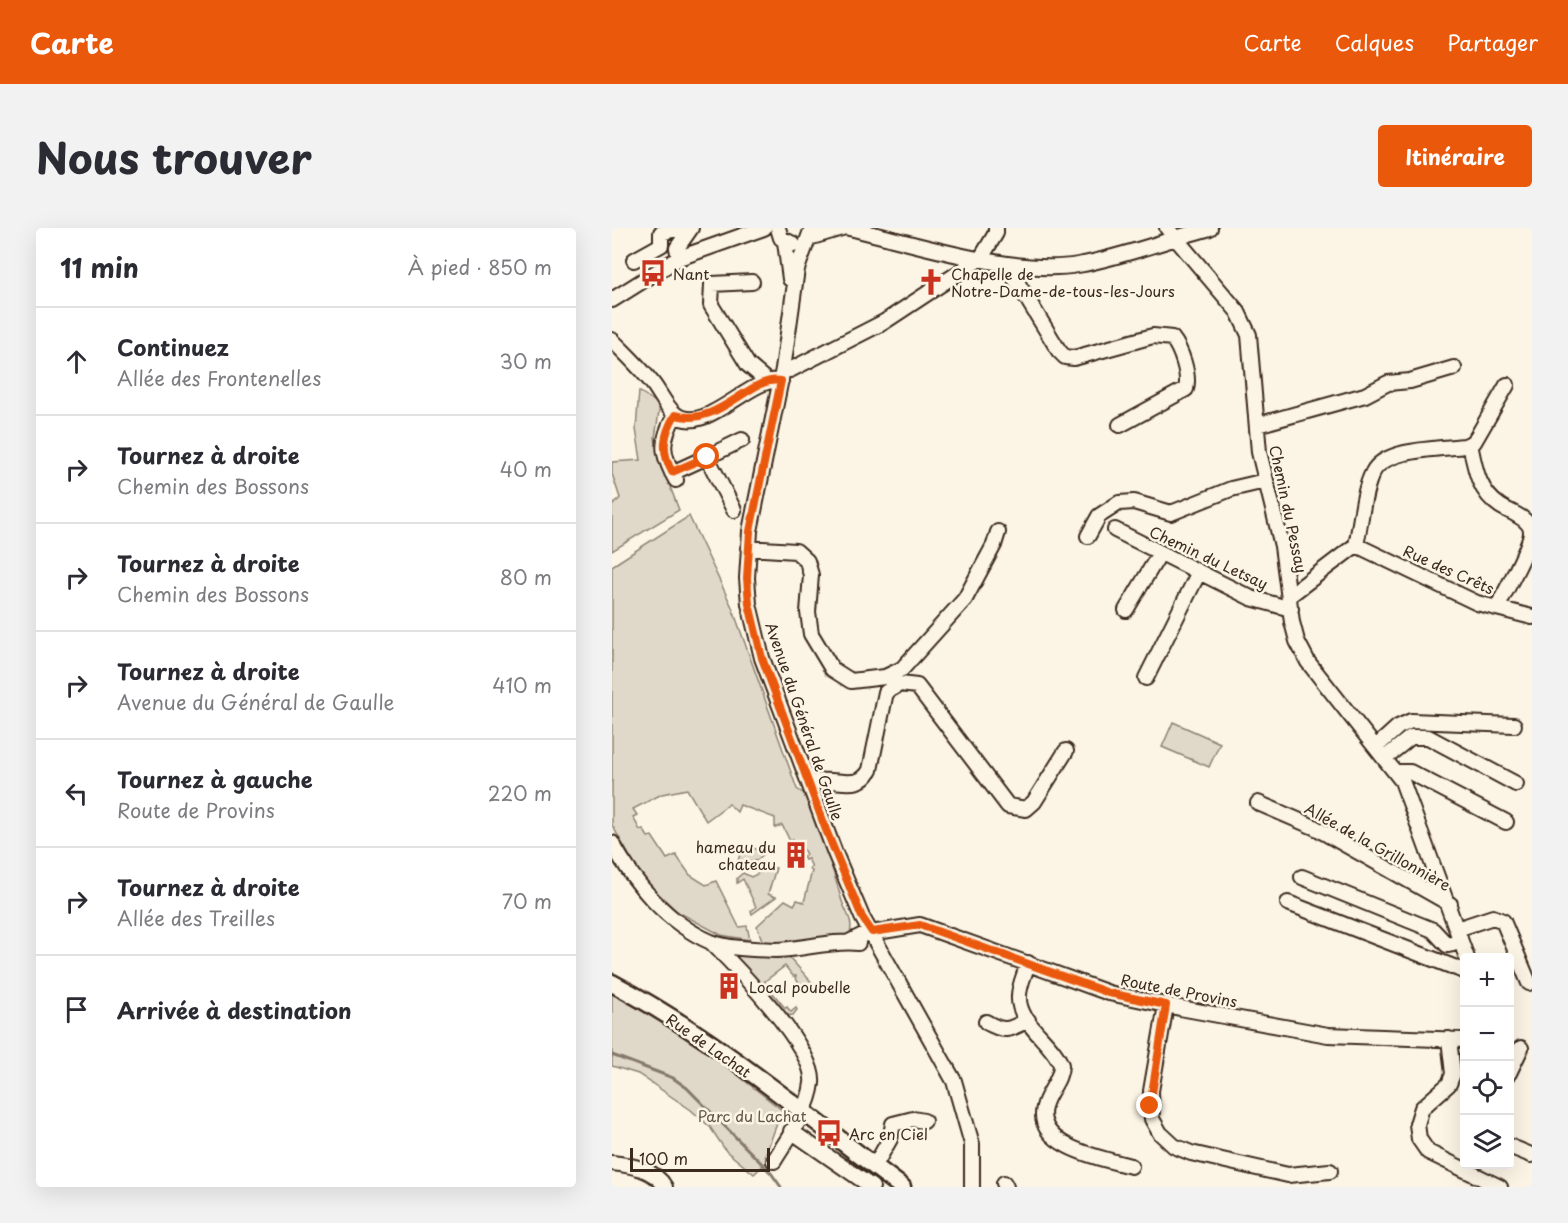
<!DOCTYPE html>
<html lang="fr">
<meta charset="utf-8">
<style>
:root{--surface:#fff;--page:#f2f2f3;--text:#2b2b33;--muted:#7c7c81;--line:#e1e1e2;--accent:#ea580c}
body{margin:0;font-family:"Playpen Sans",sans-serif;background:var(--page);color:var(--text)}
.controls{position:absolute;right:18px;bottom:18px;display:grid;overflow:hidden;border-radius:6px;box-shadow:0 6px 24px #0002}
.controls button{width:54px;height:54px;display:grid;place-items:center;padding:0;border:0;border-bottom:2px solid var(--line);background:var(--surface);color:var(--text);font:30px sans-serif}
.scale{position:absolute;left:18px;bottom:15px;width:140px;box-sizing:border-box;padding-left:6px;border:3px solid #3b2a1e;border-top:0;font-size:16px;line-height:21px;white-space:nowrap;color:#3b2a1e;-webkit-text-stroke:4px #fcf5e5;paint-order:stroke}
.stop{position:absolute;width:18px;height:18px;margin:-14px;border:4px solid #ea580c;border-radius:50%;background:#fff}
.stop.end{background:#ea580c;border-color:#fff;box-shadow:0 2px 6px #0008}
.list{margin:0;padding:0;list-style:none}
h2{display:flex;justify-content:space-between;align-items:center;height:78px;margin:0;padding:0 24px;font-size:26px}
h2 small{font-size:20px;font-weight:400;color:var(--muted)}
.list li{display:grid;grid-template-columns:39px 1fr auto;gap:18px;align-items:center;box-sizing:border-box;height:108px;padding:0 24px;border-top:2px solid var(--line)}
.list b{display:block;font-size:22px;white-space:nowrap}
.list p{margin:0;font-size:20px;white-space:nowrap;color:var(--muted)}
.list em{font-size:20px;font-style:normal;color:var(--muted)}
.icon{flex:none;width:33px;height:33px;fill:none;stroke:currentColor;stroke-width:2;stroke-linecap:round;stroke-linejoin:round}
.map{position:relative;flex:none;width:920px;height:959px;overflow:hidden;border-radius:6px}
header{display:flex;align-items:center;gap:36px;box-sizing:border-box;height:84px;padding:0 30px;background:var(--accent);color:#fff}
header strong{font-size:28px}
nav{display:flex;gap:33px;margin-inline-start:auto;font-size:21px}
.intro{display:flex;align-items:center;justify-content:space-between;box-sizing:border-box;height:144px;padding:0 36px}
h1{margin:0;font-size:42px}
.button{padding:15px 27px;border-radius:6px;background:var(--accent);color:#fff;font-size:21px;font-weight:700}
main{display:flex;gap:36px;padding:0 36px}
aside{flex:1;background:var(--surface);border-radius:6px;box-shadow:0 6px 24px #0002}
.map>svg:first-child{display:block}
</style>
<header>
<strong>Carte</strong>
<nav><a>Carte</a><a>Calques</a><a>Partager</a></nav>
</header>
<div class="intro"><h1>Nous trouver</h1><a class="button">Itinéraire</a></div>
<main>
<aside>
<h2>11 min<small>À pied · 850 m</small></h2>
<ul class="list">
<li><svg class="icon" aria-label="ahead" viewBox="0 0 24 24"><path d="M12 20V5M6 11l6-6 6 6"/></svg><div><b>Continuez</b><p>Allée des Frontenelles</p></div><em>30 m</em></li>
<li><svg class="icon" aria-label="right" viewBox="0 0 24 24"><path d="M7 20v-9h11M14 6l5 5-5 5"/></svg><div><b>Tournez à droite</b><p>Chemin des Bossons</p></div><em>40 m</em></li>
<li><svg class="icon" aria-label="right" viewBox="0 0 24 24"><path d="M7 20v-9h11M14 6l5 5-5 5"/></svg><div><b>Tournez à droite</b><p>Chemin des Bossons</p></div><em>80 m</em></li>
<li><svg class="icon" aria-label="right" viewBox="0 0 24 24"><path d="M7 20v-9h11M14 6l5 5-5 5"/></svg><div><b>Tournez à droite</b><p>Avenue du Général de Gaulle</p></div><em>410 m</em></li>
<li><svg class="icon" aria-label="left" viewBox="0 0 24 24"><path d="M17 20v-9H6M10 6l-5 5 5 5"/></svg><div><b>Tournez à gauche</b><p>Route de Provins</p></div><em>220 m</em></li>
<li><svg class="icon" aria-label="right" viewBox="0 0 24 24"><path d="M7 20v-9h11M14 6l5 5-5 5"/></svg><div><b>Tournez à droite</b><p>Allée des Treilles</p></div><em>70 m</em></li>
<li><svg class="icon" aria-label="arrive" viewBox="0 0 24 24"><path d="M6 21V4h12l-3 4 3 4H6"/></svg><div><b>Arrivée à destination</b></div></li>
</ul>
</aside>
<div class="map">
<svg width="920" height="959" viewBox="0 0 920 959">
<rect width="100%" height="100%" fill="#fcf5e5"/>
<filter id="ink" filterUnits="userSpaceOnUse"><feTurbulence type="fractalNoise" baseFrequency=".0167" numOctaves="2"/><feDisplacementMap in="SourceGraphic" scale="12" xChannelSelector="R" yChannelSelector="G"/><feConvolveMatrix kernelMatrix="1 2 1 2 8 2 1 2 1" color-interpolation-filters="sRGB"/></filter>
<g filter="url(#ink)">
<path fill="#e0d8c8" stroke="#8e8173" stroke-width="1.5" d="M27,163l21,14 -5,33 4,20 20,52 -67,41v-45l8,-8 -8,-24v-12l29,-2 -5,-31z
M77,288l43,91 65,182 9,6c15,34 25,68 35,103 3,12 13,22 9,35l-4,4 -63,6h-20l-6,-17 28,-26 9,5 3,-5 7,2 8,-31 -3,-2 3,-2 -4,-8 -3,1 -2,-3 3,-2 -4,-9 -5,2 -4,-8 -3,1 -8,-16 -7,3v-10l-35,-13 -3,7 -8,-8 -23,17 -19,-32 -25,5 -29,15 4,6 -4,2 7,13 3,-1 5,8 4,-1 15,23 9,-4 14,20 16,10 10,-4 23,46 8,-1 3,14 -29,-5 -43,-23 -28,-26 -14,-19 -24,-42v-259z
M561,494l47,21 -11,24 -47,-20z
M150,615v7l3,3 -8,7 -21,7 7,-22 16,5z
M159,639l5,1 -8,26 8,3 -24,17 -1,-3 5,-4 -13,-28 -6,4v-5l6,-5 8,4z
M123,726l54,3 27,30 -9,6 -12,-15 1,-2h-3l-8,-10 -21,16 21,26 2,-1 4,5 5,-4 1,2 -4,5 -9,1 -51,-60z
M0,762l90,57 80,63 -17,46 4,4 -15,14 -28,-23 -16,-24 -19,-17 -53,-36 -26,-8z"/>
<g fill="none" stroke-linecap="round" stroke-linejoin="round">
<path stroke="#85796b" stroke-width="3" d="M0,827l61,23 14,10 84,85 10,14"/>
<defs>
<path id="minor" d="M166,0l3,10 12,6
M200,0l-15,41 -14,100 -33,162 -3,47 2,26 13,54 73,195 27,64 92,164 18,63v43
M237,0c65,15 165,48 229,37 45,-8 88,-25 132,-37
M555,0l71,84 11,23 10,117 23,94 10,76 5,19 11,21 94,119 65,177
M197,10l33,-10
M173,14l5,37
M67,30l-2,-10 14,-20
M22,32l27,-15v-12l19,-5
M394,36l53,87 6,6 9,1 79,-22 19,2c9,11 18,37 14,51l-66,36
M140,54l-40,2 -1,21 37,60 19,16
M0,72l67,-42 85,-30
M0,112c14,14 29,28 41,44 7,9 13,23 22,30 29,24 77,-40 106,-33
M171,141l7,1 94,-48 97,-64 15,-25v-5
M63,187c-15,27 -14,38 1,65
M645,197l108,-30 23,-12 22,-2 44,-13
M858,216c5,24 8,47 30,62 9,6 30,12 31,25 1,14 -27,62 -34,77
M60,245l35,-16
M122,282l-27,-53 35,-17
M503,302l136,68 40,11
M476,308l11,-20 20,-13 15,-1 37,11 60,-24 34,-8
M744,317l121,58 55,14
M136,320l48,3 11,10 4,14 -3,37 3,22 21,35 19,12 34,-4 17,-8 63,-70 29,-54 4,-13
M677,368l67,-51c5,-21 7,-55 17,-73 12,-24 67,-23 92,-26l9,-4 33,-57
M514,382l34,-57
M534,450l53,-106
M765,518l21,-19 13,-6 103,4
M774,529l25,-20h17l88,47
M784,544h14l96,50
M198,557c19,-13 47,10 60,-15l16,-78 14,-8 17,2 91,120 18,3 8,-7 32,-51
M646,575l56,24 136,77
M0,615c22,40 55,80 99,99 19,7 44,7 64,8 28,0 55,-10 83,-7
M690,649l131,53 14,15 6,-1 7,-6
M676,675l176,68
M845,701l36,-12 10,4 26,62
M237,714l16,-8 55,-9 189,68 71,15 148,27 136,5
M100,715c25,25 104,106 100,140 -3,27 -24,55 -38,78
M416,735c-3,11 -9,22 -9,33 -2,27 33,45 42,69 0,16 -14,27 -17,42 -10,40 60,52 87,59
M554,777l-15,86 1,28 8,14 14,13 17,7 97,22 42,-4
M374,794c19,11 23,8 42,-2
M837,811l4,35 -4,10 -27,24 -5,16 2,15 9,13 72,35
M897,845l12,-25
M179,903l81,56
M897,918l22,9
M0,935c18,2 43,6 53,24
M262,939l16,-28 3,-15 20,-5 11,2
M392,955l2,4"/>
<path id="major" d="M0,755c104,55 196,134 290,204"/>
</defs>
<use href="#minor" stroke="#3b2a1e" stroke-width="18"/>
<use href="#major" stroke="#3b2a1e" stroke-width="21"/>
<use href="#minor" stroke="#fcf5e5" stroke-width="14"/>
<use href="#major" stroke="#fcf5e5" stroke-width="16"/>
</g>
</g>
<g fill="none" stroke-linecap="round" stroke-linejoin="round" filter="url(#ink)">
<path stroke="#ea580c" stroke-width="8" d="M95,229l-35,15c-11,-21 -9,-37 3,-57 45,13 76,-41 106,-34l-31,150 -3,47 2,26 13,54 64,172 36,87 10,15 48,-7 189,68 57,12 -16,101"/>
</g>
<defs>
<symbol id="bus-bare" viewBox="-9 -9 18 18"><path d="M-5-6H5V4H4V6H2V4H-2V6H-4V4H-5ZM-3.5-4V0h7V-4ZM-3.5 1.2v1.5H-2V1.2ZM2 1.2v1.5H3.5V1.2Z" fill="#c8321e" stroke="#fcf5e5" stroke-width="2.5" paint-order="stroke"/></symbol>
<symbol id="church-bare" viewBox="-9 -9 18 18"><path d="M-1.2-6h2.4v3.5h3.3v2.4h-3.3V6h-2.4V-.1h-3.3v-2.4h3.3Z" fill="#c8321e" stroke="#fcf5e5" stroke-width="2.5" paint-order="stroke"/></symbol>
<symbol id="building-bare" viewBox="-9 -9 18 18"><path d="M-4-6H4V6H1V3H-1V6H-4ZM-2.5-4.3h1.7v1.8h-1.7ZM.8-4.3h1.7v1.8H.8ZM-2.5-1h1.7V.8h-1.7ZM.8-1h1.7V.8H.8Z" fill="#c8321e" stroke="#fcf5e5" stroke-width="2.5" paint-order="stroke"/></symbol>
</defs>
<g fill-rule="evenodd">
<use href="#bus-bare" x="22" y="26" width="38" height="38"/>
<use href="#church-bare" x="300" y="35" width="38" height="38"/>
<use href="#building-bare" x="165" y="608" width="38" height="38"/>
<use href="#building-bare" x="98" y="739" width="38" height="38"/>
<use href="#bus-bare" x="198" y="886" width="38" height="38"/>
</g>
<g text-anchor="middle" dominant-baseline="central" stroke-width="5" stroke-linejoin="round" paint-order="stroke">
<g font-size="15" fill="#3b2a1e" stroke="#fcf5e5" text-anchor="start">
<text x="61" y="45">Nant</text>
<text x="339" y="45">Chapelle de<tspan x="339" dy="17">Notre-Dame-de-tous-les-Jours</tspan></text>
<text x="164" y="618" text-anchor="end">hameau du<tspan x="164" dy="17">chateau</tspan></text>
<text x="137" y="758">Local poubelle</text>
<text x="237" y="905">Arc en Ciel</text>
</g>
<g font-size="15" fill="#3b2a1e" stroke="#fcf5e5">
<text transform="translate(677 281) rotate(78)">Chemin du Pessay</text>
<text transform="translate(597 329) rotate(25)">Chemin du Letsay</text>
<text transform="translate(837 341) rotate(24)">Rue des Crêts</text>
<text transform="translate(193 493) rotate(71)">Avenue du Général de Gaulle</text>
<text transform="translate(766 618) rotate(29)">Allée de la Grillonnière</text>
<text transform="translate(567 762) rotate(11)">Route de Provins</text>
<text transform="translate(97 817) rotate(35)">Rue de Lachat</text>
</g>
<g font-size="15" fill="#645648" stroke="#fcf5e5">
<text x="140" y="887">Parc du Lachat</text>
</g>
</g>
</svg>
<div class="controls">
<button>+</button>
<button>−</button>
<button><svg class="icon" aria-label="locate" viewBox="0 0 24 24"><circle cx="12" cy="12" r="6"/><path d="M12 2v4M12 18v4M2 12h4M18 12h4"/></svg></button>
<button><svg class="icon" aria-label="layers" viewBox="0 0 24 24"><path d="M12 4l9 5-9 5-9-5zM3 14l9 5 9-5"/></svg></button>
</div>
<div class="scale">100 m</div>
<div class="stop" style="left:95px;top:229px"></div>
<div class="stop end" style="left:538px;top:878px"></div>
</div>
</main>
